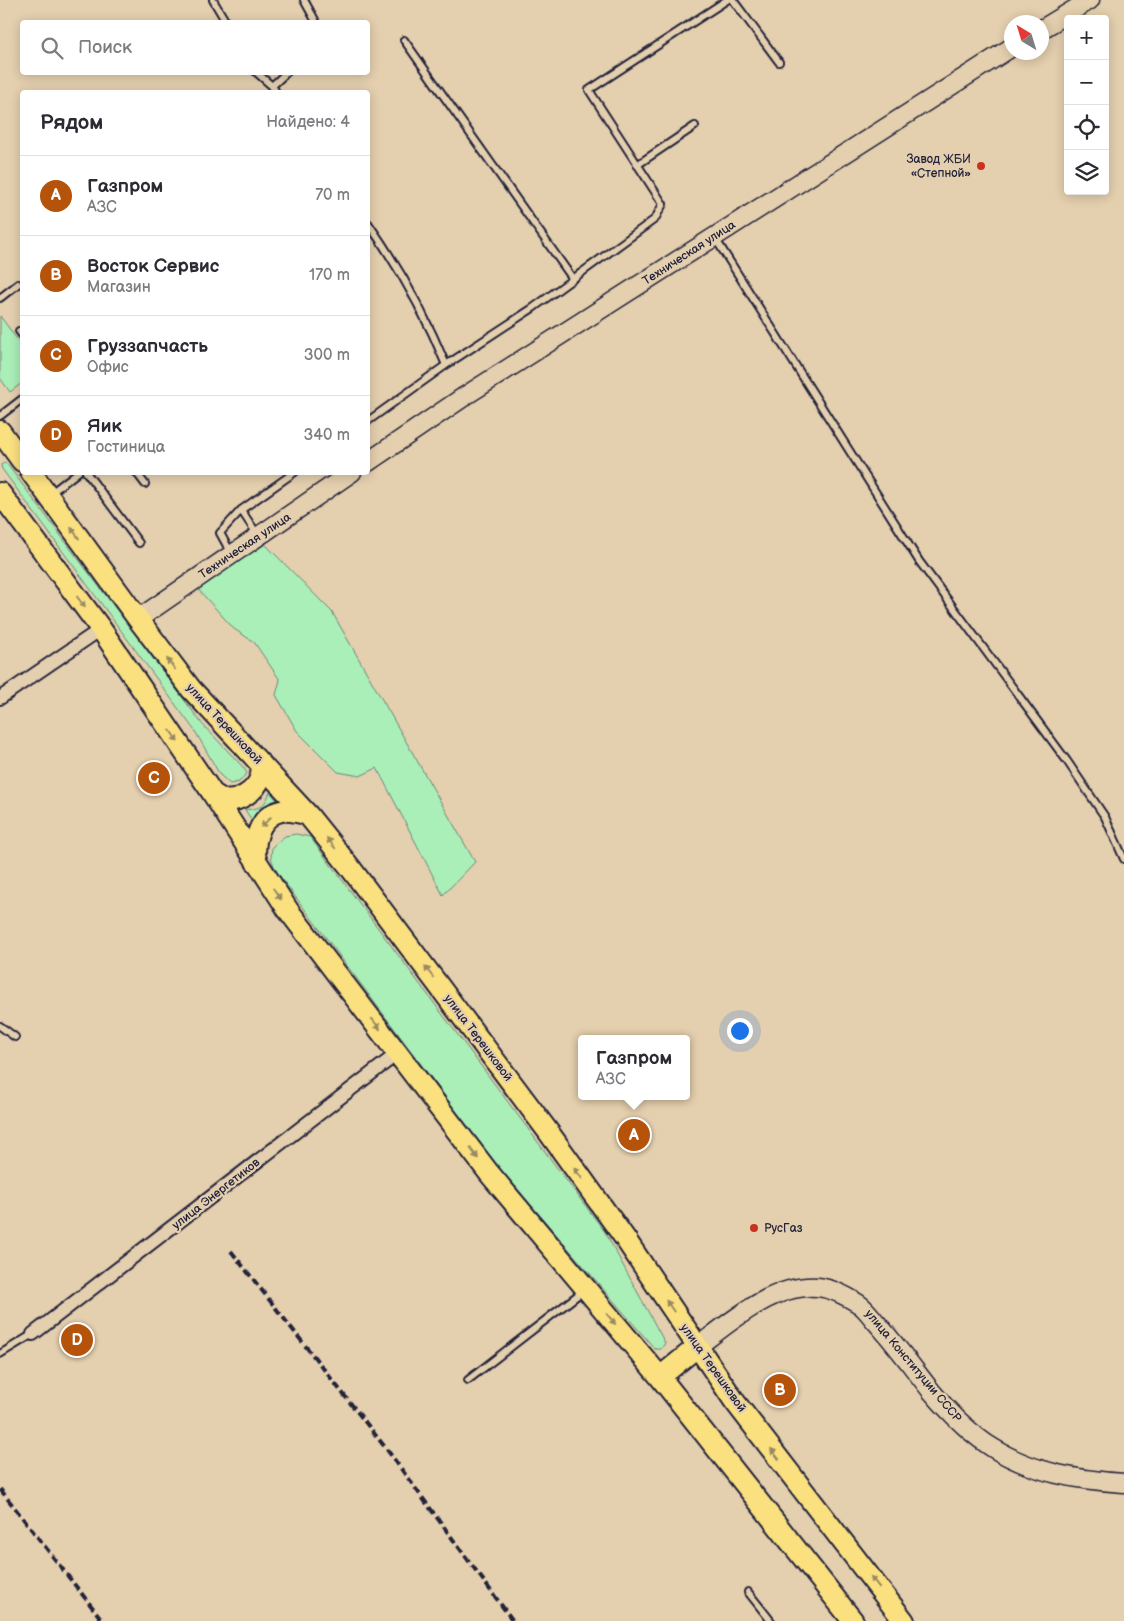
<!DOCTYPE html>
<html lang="ru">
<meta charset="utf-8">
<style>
:root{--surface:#fff;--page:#f2f2f3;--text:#2b2b33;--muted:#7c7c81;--line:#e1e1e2;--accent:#b45309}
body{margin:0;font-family:"Balsamiq Sans",sans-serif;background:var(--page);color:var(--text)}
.controls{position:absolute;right:15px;top:15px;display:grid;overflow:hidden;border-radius:5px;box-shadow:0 2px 12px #0003}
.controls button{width:45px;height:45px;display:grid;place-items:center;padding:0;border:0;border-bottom:1px solid var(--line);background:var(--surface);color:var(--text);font:25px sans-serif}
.compass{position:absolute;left:1004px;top:15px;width:45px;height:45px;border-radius:50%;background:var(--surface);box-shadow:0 2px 12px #0003;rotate:322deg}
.you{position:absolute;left:739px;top:1030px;width:18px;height:18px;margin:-12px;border:4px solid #fff;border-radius:50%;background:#1a73e8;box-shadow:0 0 0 8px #1a73e833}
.badge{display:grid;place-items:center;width:32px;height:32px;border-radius:50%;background:var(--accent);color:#fff;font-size:16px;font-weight:700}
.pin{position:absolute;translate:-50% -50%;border:2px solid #fff;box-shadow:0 1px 5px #0006}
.popup{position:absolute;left:578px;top:1035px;width:112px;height:65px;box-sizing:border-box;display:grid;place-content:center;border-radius:5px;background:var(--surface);filter:drop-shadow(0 1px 4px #0005);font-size:16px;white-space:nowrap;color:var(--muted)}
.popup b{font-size:19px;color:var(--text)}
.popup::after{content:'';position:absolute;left:50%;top:100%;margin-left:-10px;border:10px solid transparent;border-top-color:var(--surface)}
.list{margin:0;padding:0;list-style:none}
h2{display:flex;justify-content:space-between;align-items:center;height:65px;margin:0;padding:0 20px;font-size:21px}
h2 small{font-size:16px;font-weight:400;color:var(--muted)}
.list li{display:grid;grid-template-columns:32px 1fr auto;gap:15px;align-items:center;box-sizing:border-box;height:80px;padding:0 20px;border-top:1px solid var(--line)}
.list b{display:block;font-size:19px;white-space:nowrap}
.list p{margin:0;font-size:16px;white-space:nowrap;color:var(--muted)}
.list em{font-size:16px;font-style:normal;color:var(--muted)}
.icon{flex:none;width:28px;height:28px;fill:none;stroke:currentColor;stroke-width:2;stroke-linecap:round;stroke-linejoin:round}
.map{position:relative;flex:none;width:1124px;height:1621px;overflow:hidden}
.search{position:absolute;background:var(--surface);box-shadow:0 2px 12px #0003;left:20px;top:20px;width:350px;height:55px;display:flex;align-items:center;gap:12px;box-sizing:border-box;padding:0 18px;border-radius:5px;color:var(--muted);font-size:19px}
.panel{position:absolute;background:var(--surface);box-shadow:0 2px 12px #0003;left:20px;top:90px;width:350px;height:385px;border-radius:5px}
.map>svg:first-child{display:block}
</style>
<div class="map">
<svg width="1124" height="1621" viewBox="0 0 1124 1621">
<rect width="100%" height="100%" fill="#e4cfae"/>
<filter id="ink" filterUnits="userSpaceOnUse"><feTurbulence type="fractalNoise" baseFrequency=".02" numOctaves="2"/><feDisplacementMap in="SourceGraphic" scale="10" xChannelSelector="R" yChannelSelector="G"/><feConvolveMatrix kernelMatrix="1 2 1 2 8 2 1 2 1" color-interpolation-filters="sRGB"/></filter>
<g filter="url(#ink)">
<path fill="#aaeeb8" stroke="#66887a" d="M0,316l22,30v37l-12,9 -10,-14z
M4,463l3,1 196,261 40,42 4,6 -8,9 -9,2 -10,-9 -25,-44 -193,-262 -1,-4z
M263,542l69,70 143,250 -32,33 -66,-127 -17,8 -22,-4 -41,-41 -21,-36 4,-15 -26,-38 -20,-13 -37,-41z
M270,792l11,13 -25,21 -11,-16c16,-2 19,-3 25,-18z
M296,834l14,3 295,395 60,111 -4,6h-6l-157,-182 -222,-296 -5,-13 1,-11 13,-11z"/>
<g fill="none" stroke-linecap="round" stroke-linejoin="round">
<defs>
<path id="lane" d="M213,0l13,22
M304,0l11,20v2
M733,0l46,62
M404,40l169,239
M256,72l16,14
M276,92l-4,-6 15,-14
M637,165l58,-39
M368,223c31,44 57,91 78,142
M715,238l204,323 148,200 38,56 19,42
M0,298l18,-14
M19,331l3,4
M0,416l22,-17
M368,421l78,-56 87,-57 122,-89 8,-15 -74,-114 138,-90
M86,472l53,71
M136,472l9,12
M51,493l27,-21
M241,510l16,24
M231,553l-11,-20 21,-23 54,-38
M0,1026l15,11
M0,1354l33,-20
M468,1380l115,-89
M748,1592l23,29"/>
<path id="street" d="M0,698l101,-69
M33,1334l365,-281"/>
<path id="secondary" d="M1042,29l48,-29
M368,462l97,-66 547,-349
M138,619l214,-147
M697,1347c33,-25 76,-63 120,-60 14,1 31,10 42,17 6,4 11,11 16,17 20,22 38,47 57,71 18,21 38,42 61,56 40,25 85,32 131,35"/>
<path id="primary" d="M0,431l22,30
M31,472l107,147 53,70 117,126 41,51 198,264 77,107 111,165 169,219
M0,493l101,136 112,165 75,116 201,263 171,204 193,244
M213,794c4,2 8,5 11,6 14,3 32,-9 36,-22 2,-4 1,-9 2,-13
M256,862c-3,-19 2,-46 25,-51 10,-1 18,1 27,4
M660,1377l37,-30"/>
</defs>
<use href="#lane" stroke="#22223b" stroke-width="10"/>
<use href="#street" stroke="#22223b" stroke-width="16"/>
<use href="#secondary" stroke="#22223b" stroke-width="21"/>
<use href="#primary" stroke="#22223b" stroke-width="24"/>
<use href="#lane" stroke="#e4cfae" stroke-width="6"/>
<use href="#street" stroke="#e4cfae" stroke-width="12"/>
<use href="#secondary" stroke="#e4cfae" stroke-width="18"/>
<use href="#primary" stroke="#fbe080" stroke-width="20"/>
<path stroke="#22223b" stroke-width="4" stroke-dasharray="8 4" stroke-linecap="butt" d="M231,1251l157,200 125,170
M0,1489l103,132"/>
</g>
<defs><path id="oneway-solid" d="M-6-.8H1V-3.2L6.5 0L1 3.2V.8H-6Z" transform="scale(1.25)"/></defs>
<g fill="#998a61">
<use href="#oneway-solid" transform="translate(75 533) rotate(-126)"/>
<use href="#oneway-solid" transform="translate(81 602) rotate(53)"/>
<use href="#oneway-solid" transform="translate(171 664) rotate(-127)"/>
<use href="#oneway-solid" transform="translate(174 736) rotate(56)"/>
<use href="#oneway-solid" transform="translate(266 822) rotate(136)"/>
<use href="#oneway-solid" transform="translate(331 843) rotate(-129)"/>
<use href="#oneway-solid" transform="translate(277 894) rotate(56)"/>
<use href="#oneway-solid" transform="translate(429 972) rotate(-127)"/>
<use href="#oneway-solid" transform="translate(376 1024) rotate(52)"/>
<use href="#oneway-solid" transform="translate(474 1153) rotate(53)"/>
<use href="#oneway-solid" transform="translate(578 1173) rotate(-126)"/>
<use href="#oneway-solid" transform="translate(670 1306) rotate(-124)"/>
<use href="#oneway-solid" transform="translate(611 1319) rotate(50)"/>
<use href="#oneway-solid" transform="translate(775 1454) rotate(-128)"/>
<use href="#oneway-solid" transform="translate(875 1582) rotate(-128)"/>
</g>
</g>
<g fill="#c8321e" stroke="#e4cfae" stroke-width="2">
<circle cx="981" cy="166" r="5"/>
<circle cx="754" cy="1228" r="5"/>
</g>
<g text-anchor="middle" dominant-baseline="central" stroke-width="4.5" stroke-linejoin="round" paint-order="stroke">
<g font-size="12" fill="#22223b" stroke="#e4cfae" text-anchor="end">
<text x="971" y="159">Завод ЖБИ<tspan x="971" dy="14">«Степной»</tspan></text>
<text x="764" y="1228" text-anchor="start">РусГаз</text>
</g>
<g font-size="12" fill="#22223b" stroke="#e4cfae">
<text transform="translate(689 253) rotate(-33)">Техническая улица</text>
<text transform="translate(245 546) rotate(-34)">Техническая улица</text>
<text transform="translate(224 724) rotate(47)">улица Терешковой</text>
<text transform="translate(478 1038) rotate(53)">улица Терешковой</text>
<text transform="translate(216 1194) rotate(-38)">улица Энергетиков</text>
<text transform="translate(913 1366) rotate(50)">улица Конституции СССР</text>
<text transform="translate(713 1368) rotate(55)">улица Терешковой</text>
</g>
</g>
</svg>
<div class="controls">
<button>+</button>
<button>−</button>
<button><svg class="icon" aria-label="locate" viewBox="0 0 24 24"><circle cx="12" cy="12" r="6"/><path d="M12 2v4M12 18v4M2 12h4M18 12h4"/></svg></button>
<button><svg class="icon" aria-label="layers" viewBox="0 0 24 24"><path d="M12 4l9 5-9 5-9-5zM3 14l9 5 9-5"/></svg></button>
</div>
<svg class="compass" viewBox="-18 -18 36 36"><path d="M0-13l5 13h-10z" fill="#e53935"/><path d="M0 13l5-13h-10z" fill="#7c7c81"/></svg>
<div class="you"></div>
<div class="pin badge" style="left:634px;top:1135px">A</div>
<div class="popup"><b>Газпром</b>АЗС</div>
<div class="pin badge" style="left:780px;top:1390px">B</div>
<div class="pin badge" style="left:154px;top:778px">C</div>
<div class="pin badge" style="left:77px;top:1340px">D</div>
<div class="search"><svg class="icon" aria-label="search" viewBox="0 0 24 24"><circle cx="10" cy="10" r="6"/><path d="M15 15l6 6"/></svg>Поиск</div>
<section class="panel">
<h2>Рядом<small>Найдено: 4</small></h2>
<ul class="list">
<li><span class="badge">A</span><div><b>Газпром</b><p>АЗС</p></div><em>70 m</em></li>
<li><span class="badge">B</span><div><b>Восток Сервис</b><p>Магазин</p></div><em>170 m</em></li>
<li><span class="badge">C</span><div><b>Груззапчасть</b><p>Офис</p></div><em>300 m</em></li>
<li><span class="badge">D</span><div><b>Яик</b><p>Гостиница</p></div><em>340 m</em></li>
</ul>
</section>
</div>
